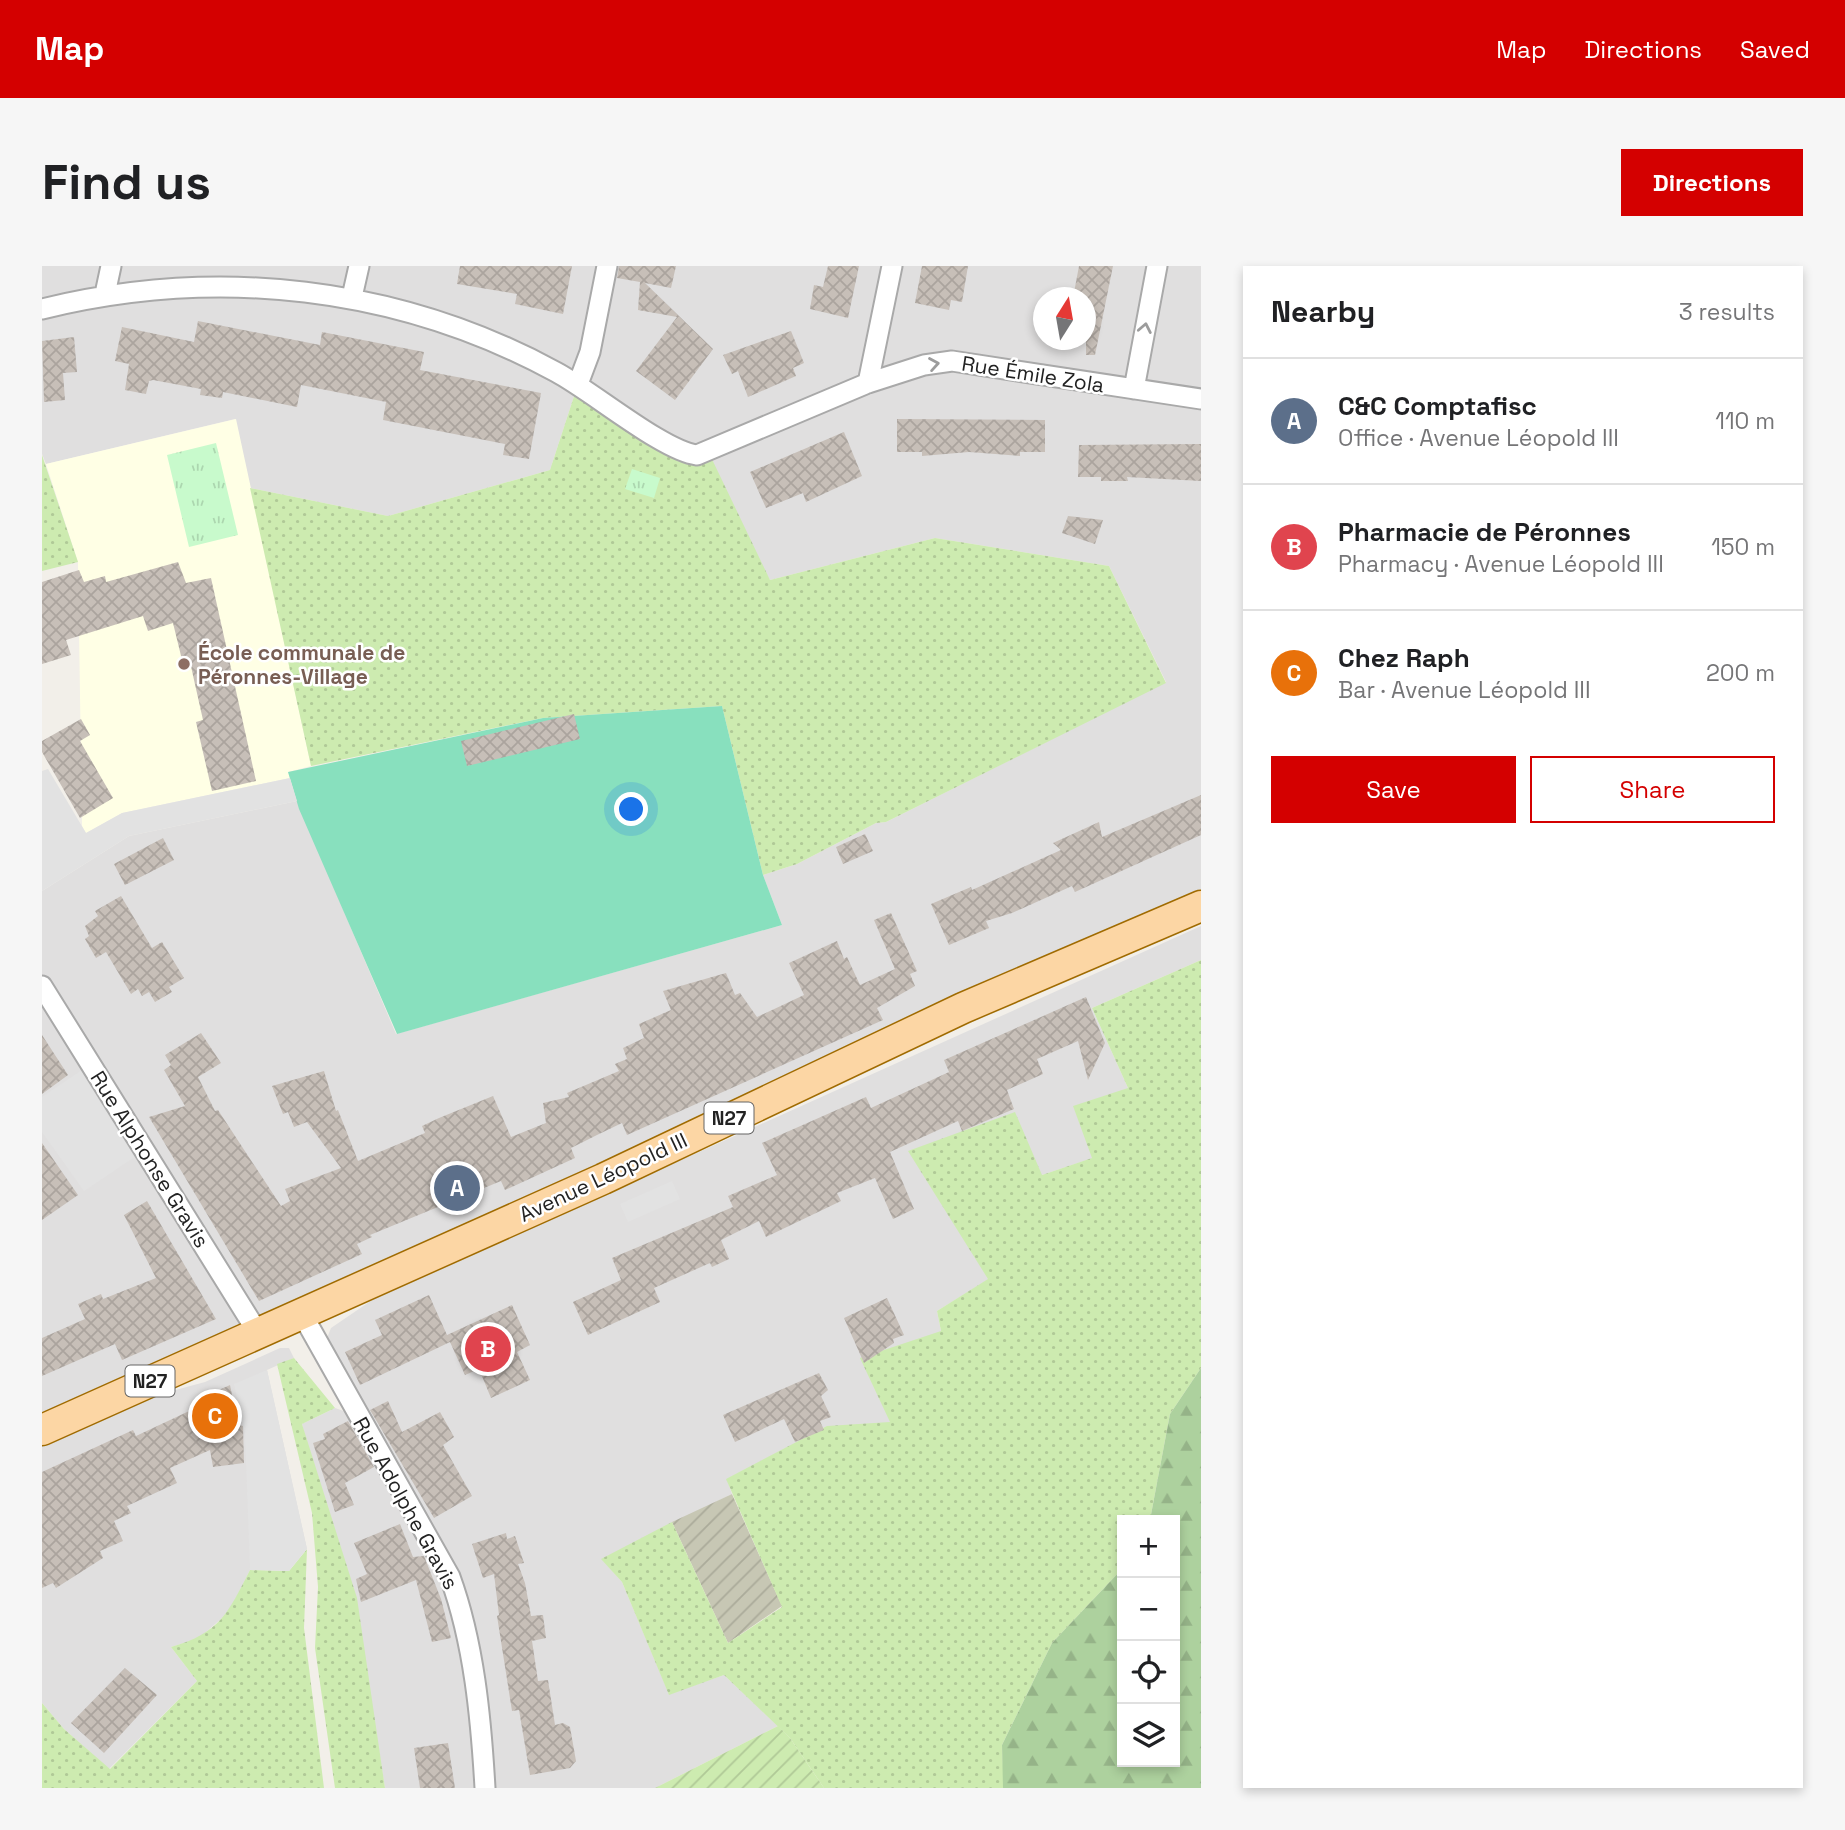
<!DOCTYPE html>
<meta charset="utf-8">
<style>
:root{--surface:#fff;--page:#f6f6f6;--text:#202124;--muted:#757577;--line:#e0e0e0;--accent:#d40000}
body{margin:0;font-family:"Space Grotesk",sans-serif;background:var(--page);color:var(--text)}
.controls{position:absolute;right:21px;bottom:21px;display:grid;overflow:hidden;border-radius:0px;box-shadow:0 4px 10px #0003}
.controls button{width:63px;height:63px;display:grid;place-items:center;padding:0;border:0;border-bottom:2px solid var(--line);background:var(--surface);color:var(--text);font:35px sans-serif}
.compass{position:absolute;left:991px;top:21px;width:63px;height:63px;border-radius:50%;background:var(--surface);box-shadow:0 4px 10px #0003;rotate:11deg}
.you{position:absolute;left:590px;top:544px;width:24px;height:24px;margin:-18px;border:5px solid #fff;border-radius:50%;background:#1a73e8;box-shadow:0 0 0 10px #1a73e833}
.badge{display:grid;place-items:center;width:46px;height:46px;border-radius:50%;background:var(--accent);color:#fff;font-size:23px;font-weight:700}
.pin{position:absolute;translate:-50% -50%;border:4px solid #fff;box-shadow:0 2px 7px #0006}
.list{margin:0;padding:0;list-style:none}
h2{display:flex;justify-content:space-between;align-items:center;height:91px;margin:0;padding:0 28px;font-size:30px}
h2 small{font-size:23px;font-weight:400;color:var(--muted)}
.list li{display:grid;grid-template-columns:46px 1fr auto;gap:21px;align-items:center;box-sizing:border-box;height:126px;padding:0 28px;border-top:2px solid var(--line)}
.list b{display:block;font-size:26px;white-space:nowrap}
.list p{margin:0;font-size:23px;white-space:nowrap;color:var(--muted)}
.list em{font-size:23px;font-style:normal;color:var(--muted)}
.actions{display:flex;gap:14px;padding:21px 28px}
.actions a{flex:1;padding:16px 0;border:2px solid var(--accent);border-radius:0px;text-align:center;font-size:24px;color:var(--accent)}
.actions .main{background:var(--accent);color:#fff}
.icon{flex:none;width:38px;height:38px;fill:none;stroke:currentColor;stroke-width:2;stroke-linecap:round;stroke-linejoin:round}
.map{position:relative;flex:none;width:1159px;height:1522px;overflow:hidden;border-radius:0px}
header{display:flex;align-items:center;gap:42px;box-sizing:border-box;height:98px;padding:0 35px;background:var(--accent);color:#fff}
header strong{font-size:33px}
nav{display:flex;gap:38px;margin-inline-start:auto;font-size:24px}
.intro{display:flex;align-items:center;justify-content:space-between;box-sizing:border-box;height:168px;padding:0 42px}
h1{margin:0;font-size:49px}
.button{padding:18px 32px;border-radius:0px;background:var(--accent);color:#fff;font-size:24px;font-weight:700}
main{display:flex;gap:42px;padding:0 42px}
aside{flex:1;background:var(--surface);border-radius:0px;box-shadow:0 4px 10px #0003}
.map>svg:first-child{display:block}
</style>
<header>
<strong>Map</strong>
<nav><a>Map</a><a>Directions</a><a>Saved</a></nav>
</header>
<div class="intro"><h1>Find us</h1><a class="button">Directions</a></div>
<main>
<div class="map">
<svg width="1159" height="1522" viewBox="0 0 1159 1522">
<defs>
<pattern id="construction-furrows" width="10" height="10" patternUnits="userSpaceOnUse" patternTransform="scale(1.75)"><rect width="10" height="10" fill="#c7c7b4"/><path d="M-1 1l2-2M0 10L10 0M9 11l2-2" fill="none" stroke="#abab9a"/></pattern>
<pattern id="grass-dots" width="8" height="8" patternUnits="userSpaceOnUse" patternTransform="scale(1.75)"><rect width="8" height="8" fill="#cdebb0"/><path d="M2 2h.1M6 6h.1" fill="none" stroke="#b0c997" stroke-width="1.8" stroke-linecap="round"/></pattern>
<pattern id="forest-firs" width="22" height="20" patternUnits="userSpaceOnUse" patternTransform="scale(1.75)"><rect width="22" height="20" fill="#add19e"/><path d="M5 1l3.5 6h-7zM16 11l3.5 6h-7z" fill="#95b388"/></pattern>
<pattern id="park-tufts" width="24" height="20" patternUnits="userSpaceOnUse" patternTransform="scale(1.75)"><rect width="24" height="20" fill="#c8facc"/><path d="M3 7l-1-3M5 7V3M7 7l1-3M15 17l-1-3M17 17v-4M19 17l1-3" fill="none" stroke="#acd6af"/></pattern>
<pattern id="garden-furrows" width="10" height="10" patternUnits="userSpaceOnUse" patternTransform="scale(1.75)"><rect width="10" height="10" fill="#cdebb0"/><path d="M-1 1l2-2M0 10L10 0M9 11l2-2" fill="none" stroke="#b0c997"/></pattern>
<pattern id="building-cross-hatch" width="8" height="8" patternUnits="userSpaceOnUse" patternTransform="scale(1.75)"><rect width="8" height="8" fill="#c7bfb8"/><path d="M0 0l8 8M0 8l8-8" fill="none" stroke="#aba49e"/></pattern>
</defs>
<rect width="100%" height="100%" fill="#f2efe9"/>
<path fill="#e0dfdf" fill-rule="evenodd" d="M0,0h1159v646l-1159,520v-541l87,-55 168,-35 99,233 386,-109 -19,-50 34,-11 79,-41 10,-1 280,-140 -57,-116 -174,-28 -165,42 -73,-125 -119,-71 -28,86 -162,46 -138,-28 -15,-69 -189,45 -4,-10zM1001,32h43v42h-43z
M1159,660v34l-109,48 36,80 -35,70 -51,17 -53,104 -52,32 4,20 -51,92 -63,4 -100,52 5,15 -130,65 20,23 47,112 55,-19 54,51 -123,62h-160l-8,-80 -13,-83 -10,-39 -133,-236 -4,-12 4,-10 44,-30z
M238,1082h9l5,10 -27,12 40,179 -57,21 -21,42 -31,27 -27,8 26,34 -88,88 -45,-40 -22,-26v-257l115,-51 48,-13z
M293,1142l17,6 91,166 14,41 12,76 7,91h-91l-14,-87 -69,-277z"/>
<path fill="#ffffe5" d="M194,153l75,347 -23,6 2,6 -168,35 -36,20 -4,-7 -4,-264 -32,-98z"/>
<path fill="url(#construction-furrows)" d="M690,1228l50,112 -54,37 -56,-121z"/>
<path fill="url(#grass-dots)" d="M536,118l97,65 34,4 61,127 165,-42 174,28 57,117 -280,139 -10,1 -79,41 -34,11 -41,-169 -179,12 -232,48 -61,-278 138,28 162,-46z
M0,189l36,107 -36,9z
M1159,694v408l-31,46 -20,106h-28v49l-70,74 -50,102 2,43h-180l-34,-50 -66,-63 -55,20 -47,-113 -21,-23 71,-37 56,121 54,-36 -56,-128 101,-53 63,-4 -30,-64 81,-27 -4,-20 51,-32 -80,-128 107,-39 27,63 50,-17 -19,-52 55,-18 -36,-80z
M252,1092l41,50 -33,16 55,174 28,190h-50l-20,-140 3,-61 -6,-74 -35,-149z
M265,1283l-3,79 20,160h-282v-85l22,26 46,40 87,-88 -26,-34c49,-14 57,-34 79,-77l39,1z"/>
<path fill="url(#forest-firs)" d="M1159,1102v420h-198l-1,-43 50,-102 70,-74v193h53v-242h-25l20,-106z"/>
<path fill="url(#park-tufts)" d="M174,177l22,92 -49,12 -22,-92z
M590,203l28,9 -6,20 -29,-9z"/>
<path fill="url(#garden-furrows)" d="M736,1460l12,12 34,50h-169z"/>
<path fill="#88e0be" d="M680,440l41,169 19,50 -385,109 -98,-225 -11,-37 255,-54z"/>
<path fill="#e2e2e2" d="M6,503l38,64 36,-20 168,-35 7,23 -168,35 -87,55v-120z
M49,798l54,86 -61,41 -42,-59v-35z
M630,915l8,18 -52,23 -8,-18z
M225,1104l40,179 -18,22 -39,-1 -5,-137 -11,-49z"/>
<path fill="url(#building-cross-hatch)" d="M418,0h112l-9,48 -48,-10 2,-10 -60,-10z
M577,0h57l-5,22 -26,-5 68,66 -38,51 -39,-29 41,-54 -39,-7 2,-28 -23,-4z
M786,0h31l-11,52 -38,-9 4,-24 9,2z
M880,0h46l-6,36 -11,-2 -2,10 -34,-7z
M1037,0h34l-18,89h-9v-57h-13z
M156,55l122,24 2,-13 102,20 -4,18 121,23 -12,66 -26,-4 2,-11 -122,-24 3,-18 -85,-17 -4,22 -74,-15 -1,6 -22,-3 1,-6 -48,-9 -4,1 -3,13 -21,-4 4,-26 -14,-3 7,-34 72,15z
M749,65l13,32 -11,5 3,8 -48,21 -10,-26 -6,3 -9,-19z
M32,71l3,35 -14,1 2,27 -21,2 -2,-61z
M855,153l148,1v32h-25v4l-51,-4 -47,4v-4h-25z
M802,166l18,44 -56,26 -3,-9 -37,15 -16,-36z
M1159,178v37l-74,-4 1,4h-27v-4h-23l1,-32z
M1026,250l35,4 -8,24 -33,-11z
M136,296l8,21 25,-5 45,203 -44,10 -16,-69 7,-2 -13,-58 -7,2 -10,-41 -25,8 -5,-15 -77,24 5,15 -29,9v-82l37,-12 5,12 21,-6 1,6z
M532,448l6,25 -113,27 -6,-25z
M39,453l9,16 -10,6 33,57 -33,20 -38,-66v-11z
M1159,529v40l-126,57 -3,-6 -60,27 -26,8 3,7 -40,17 -18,-41 40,-17 1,3 89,-40 -8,-7 46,-21 3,15z
M823,568l8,17 -30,13 -7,-17z
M121,572l11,22 -49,25 -11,-21z
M79,630l31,52 10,-6 22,36 -15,9 3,5 -17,10 -6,-10 -7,4 -4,-7 -7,5 -25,-42 -10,6 -11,-19 4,-3 -4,-10 13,-10 -3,-5z
M849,647l26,58 -7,3 5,12 -38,22 6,12 -256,115 -5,-12 -25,12 -26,13 4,10 -70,32 -4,-9 -131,54 2,2 -15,7 5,10 -103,47 -110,-184 36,-11 -21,-36 7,-5 -6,-10 36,-22 20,30 -23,14 17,34 3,-1 63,96 9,-5 -5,-12 56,-21 -34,-46 -13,5 -6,-15 -5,2 -11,-28 52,-15 12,40 2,-1 20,51 67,-28 -3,-7 17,-8 54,-22 18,41 35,-14 -3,-20 26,-6 -2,-4 52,-22 -4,-7 12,-5 -4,-11 21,-10 -5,-14 32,-14 -8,-19 63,-18 9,22 5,-2 17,24 47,-22 -15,-32 48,-22 7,18 3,-2 13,28 35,-16 -21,-49z
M1044,731l19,46 -17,37 -10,-39 -41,18 6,15 -36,16 7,19 -52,22 -4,-10 -68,31 24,57 -21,10 -18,-41 -38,15 4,8 -75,36 -7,-16 -38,19 8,19 -17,8 -2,-4 -56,25 6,14 -72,33 -15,-33 48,-22 -9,-22 121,-51 -5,-11 49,-21 -15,-32 104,-46 5,11 78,-36 -5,-12z
M0,769l26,40 -26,19z
M0,877l36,52 -36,25z
M105,935l69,118 -94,41 -7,-16 -73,32v-38l43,-19 -7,-15 23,-10 2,5 53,-21 -32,-63z
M387,1029l18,40 65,-30 18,40 -13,7 13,28 -39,18 -12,-29 -14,6 -15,-33 -90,43 -15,-33 37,-17 -7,-15z
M845,1032l17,37 -11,4 1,4 -30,20 -20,-45z
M777,1107l9,17 -7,6 10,21 -11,4 4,9 -29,12 -11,-23 -49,23 -12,-27z
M188,1119l8,40 5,1 1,37 -31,4 -3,-17 -40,18 7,15 -50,23 4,7 -17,8 9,20 -23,10 3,7 -47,30 -3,-5 -11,5v-116l91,-42 3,6 66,-31 -1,-7z
M346,1135l14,31 38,-20 14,25 -11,8 29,51 -38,22 -64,-108z
M306,1155l26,46 -29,16 9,22 -19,7 -22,-69 12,-4 -2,-5z
M358,1258l13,33 11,-1 17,43 10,39 -19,4 -16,-62 -55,22 -5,-23 11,-5 -13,-31z
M464,1267l1,6 8,-3 9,27 -6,1 7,19 6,33 12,-1 3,23 -14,3 6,40 10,-1 7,45 8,-2 7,4 6,34 -6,7 -40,7 -11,-65 -7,1 -15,-95 2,-1 -5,-41 -11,4 -11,-34z
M83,1402l32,27 -53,58 -33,-30z
M406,1477l7,45h-35l-6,-40z"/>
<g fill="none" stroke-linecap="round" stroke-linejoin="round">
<defs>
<path id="street" d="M63,28l6,-28
M310,31l7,-31
M0,43c175,-43 356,-23 514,63 36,19 107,79 141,83l171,-72 56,-18 28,-4 249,38
M826,117l24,-117
M536,118l12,-32 17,-86
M1092,123l23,-123
M0,720l216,347
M260,1048l148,263c24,66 31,141 35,211"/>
<path id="primary" d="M0,1164l561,-251 360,-171 238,-102"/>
</defs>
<use href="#street" stroke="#a9a9a9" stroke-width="23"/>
<use href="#primary" stroke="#a06b00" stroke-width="33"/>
<use href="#street" stroke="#fff" stroke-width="19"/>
<use href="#primary" stroke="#fcd6a4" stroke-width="30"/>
</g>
<defs><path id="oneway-chevron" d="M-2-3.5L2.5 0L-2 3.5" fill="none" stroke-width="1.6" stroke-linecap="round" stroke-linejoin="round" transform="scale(1.75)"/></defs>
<g stroke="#9c9c9c">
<use href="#oneway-chevron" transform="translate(1103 62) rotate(-79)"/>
<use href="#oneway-chevron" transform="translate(892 98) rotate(-10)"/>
</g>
<circle fill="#8d6e63" stroke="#fff" stroke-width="2.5" cx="142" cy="398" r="7"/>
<g text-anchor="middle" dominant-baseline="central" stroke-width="5" stroke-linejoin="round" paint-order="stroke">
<g fill="#fff" stroke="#646464" stroke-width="2">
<rect x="662.5" y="836.5" width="49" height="31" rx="5"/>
<rect x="83.5" y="1099.5" width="49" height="31" rx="5"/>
</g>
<g font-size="19" font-weight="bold" fill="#222">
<text x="687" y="852">N27</text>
<text x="108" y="1115">N27</text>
</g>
<g font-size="21" fill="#222" stroke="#fff">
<text transform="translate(991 108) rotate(9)">Rue Émile Zola</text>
<text transform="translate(108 893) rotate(58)">Rue Alphonse Gravis</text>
<text transform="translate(561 911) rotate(-25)">Avenue Léopold III</text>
<text transform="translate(364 1237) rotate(61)">Rue Adolphe Gravis</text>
</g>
<g font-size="21" font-weight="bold" fill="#785e54" stroke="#fff" text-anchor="start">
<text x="156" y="386">École communale de<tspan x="156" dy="24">Péronnes-Village</tspan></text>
</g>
</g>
</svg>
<div class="controls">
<button>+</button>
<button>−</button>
<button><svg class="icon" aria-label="locate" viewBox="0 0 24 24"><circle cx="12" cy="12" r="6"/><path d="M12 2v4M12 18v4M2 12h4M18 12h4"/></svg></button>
<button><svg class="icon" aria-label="layers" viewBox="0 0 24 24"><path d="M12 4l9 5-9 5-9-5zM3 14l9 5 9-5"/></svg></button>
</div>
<svg class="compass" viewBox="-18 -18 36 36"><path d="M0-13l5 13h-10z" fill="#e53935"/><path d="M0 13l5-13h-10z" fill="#757577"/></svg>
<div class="you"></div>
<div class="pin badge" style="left:415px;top:922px;background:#5c6f8a">A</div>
<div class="pin badge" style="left:446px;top:1083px;background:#e0444e">B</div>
<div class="pin badge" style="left:173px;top:1150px;background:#e8710a">C</div>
</div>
<aside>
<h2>Nearby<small>3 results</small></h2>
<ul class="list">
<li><span class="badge" style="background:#5c6f8a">A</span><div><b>C&amp;C Comptafisc</b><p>Office · Avenue Léopold III</p></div><em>110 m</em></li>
<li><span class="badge" style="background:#e0444e">B</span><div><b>Pharmacie de Péronnes</b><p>Pharmacy · Avenue Léopold III</p></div><em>150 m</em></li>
<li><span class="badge" style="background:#e8710a">C</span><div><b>Chez Raph</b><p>Bar · Avenue Léopold III</p></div><em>200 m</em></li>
</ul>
<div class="actions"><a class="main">Save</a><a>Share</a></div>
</aside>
</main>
